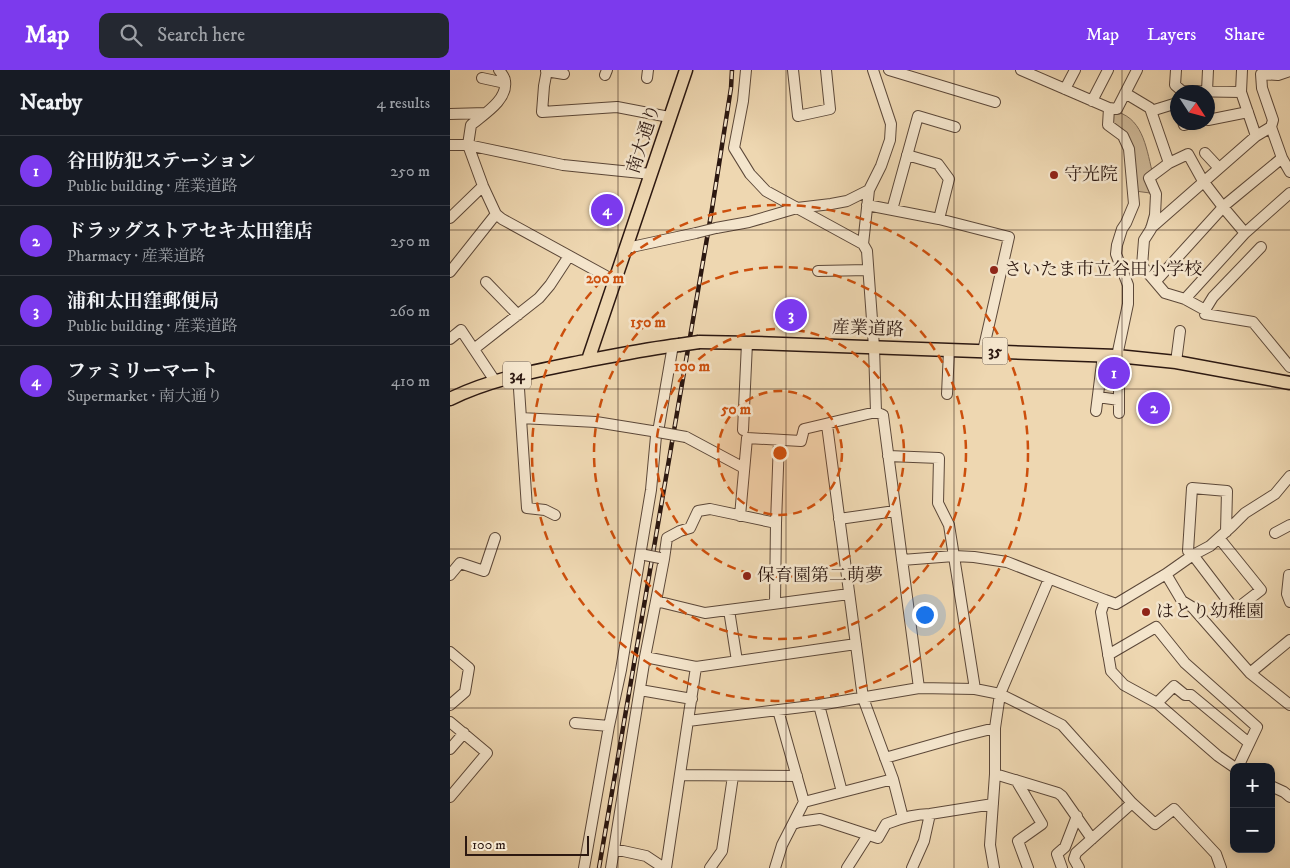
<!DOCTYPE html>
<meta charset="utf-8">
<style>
:root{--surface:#171b24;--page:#242831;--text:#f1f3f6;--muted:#9ea1a6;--line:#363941;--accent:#7c3aed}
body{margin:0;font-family:"IM FELL DW Pica","Noto Serif JP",serif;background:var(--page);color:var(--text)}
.controls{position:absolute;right:15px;bottom:15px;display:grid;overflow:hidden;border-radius:10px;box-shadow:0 2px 12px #0003}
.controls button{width:45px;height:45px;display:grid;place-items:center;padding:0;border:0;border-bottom:1px solid var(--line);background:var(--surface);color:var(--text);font:25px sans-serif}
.compass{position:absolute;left:720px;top:15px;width:45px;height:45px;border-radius:50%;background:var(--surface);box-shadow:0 2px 12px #0003;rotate:126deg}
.scale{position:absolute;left:15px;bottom:12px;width:124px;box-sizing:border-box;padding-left:5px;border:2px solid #2c1811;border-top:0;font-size:14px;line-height:18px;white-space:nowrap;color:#2c1811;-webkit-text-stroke:4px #f4e5cc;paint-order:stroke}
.you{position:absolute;left:474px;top:544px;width:18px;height:18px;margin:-12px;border:4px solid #fff;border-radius:50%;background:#1a73e8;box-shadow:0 0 0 8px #1a73e833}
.badge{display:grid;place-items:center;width:32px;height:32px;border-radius:50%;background:var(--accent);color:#fff;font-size:16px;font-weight:700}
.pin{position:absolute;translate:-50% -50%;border:2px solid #fff;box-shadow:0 1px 5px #0006}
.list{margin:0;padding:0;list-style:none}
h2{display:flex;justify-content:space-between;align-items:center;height:65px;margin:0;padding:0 20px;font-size:21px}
h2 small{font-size:16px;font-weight:400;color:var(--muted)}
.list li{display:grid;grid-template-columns:32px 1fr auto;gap:15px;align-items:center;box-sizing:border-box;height:70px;padding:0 20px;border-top:1px solid var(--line)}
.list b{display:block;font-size:19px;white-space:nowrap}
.list p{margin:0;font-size:16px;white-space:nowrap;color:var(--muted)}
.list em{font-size:16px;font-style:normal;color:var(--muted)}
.icon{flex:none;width:28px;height:28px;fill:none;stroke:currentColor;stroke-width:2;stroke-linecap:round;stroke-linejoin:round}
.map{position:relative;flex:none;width:840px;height:798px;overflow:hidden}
header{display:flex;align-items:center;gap:30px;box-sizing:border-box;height:70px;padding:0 25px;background:var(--accent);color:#fff}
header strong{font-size:24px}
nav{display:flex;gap:28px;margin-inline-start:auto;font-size:18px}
.search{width:350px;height:45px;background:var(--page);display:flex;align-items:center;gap:12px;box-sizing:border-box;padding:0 18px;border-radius:10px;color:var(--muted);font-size:19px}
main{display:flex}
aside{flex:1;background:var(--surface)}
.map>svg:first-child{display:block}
</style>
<header>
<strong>Map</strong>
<div class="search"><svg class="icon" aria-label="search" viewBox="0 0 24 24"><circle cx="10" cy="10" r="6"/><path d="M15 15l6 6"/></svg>Search here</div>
<nav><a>Map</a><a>Layers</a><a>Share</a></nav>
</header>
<main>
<aside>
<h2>Nearby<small>4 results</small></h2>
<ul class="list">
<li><span class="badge">1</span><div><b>谷田防犯ステーション</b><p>Public building · 産業道路</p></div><em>250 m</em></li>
<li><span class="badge">2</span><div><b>ドラッグストアセキ太田窪店</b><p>Pharmacy · 産業道路</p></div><em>250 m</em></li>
<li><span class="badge">3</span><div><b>浦和太田窪郵便局</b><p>Public building · 産業道路</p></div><em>260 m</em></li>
<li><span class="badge">4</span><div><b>ファミリーマート</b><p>Supermarket · 南大通り</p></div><em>410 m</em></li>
</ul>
</aside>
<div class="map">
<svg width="840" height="798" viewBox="0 0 840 798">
<rect width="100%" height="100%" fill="#eed7b1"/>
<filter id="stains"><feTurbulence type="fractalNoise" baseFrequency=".004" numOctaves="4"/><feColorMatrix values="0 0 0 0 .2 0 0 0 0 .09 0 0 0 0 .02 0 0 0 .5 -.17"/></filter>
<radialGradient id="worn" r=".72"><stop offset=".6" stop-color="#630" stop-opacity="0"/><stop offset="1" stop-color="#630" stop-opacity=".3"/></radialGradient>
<path fill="#cdb796" stroke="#7c6854" d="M663,41c29,5 33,35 39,60l-6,5 4,17 -15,-2 -3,-42 -21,-26z"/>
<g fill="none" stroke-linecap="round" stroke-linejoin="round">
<defs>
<path id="minor" d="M49,0c2,3 6,7 6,11 3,19 -21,33 -34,44l-3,20 15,41 13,28 6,5 113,62
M97,0l-3,16 -2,26 75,-5 52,10
M296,0l-3,31 -9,47 16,26 16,17 97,53 4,7 7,96 2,65 7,3 36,273
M343,0l5,46 32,-7 -4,-39
M439,0l106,32
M571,0l88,38 8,1 20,-39
M726,0l-1,15 7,6 59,1
M792,0l-1,22 15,44
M96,1l18,3
M840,1l-12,4 -17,-1 1,14 11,32 -2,7 11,31 8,14
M155,5l2,-5
M32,8l23,5
M197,8l1,-8
M615,19l10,-19
M757,21l1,-21
M675,23l25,15 19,55
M642,31l16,-31
M659,38l-1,17 15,11 6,13 5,55 -8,19 -4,6 -5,16 -1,9 12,31v19l-11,52
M701,41l26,-8
M0,44l36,-1
M758,50l40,-8
M733,52l1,3 11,-3
M0,75h18l95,20 88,9
M755,83l14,15
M457,85l31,9 11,15 -10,40
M417,135l72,14 70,18 -26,114
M442,140l26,-94 37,11
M0,148l33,-32
M266,158l33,-6 48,-14 34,-4 16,-3 22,-11
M701,158l105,-92 15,-9
M795,163l-22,-26 -20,-26 -15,-27 -19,9 -20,15 7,16 -1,21 -4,14 -7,11 -2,26 23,27 20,6 20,11v4l48,8 37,45
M413,174l6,-54 12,-24 9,-26 1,-16 -18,-54
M177,178l69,-15
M368,201l50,-1
M0,202l46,-58
M706,211l69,-76 57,-47
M36,212l32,33
M735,229l60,-66 45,-40
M755,240l8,-13 48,-50
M0,269l11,-9 34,51
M24,279l65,-51 11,-13 19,-29
M726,292l4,-31
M68,304l9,134 18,2 10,5
M497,324l2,-43
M648,327l21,3
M646,341l7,-56
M669,343v-27
M71,348l75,4 62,10
M377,355l36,273 30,81 10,39
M293,360l4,-87
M236,367l58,31
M438,386l51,2 -1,45 11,22 26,164
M290,446l7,-78 54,3 3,-12 72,-17
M389,449l56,-8
M825,463l15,-8
M769,468l42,52 -26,20 -42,-55 -5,-4 4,-63 35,3 -1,41
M214,489l3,-21 13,-7 10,-3 8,-17 12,-2 66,14
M452,490l52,-4 20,1 33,5 98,38
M716,504l16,27 10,6 58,66 40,32
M0,505l10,-12 24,8 11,-33
M840,505h-1l-2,19 3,8
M206,531l49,12 144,-19
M325,533l1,-80 3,-82
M279,540l8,51
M0,582l19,16 -4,24 -15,13
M658,585l48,-28 29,36 72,64 -19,40
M195,587l51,10
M800,603l40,-33
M190,620l52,9
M707,633l17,-17 11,9h6l58,48
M369,635l23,87
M328,640l26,92
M238,651l131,-16 100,-17 56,1 25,5 62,31 70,78 23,21 19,-15 42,45 5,14
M0,652l37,31 -37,44
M125,653l34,3
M0,679l14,-16
M435,688l74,-21 36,-9
M784,697l-16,-11 -61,-53 -33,-18 -13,-14 -10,-59 4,-12 11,4 50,-30 27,-19 17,-9 22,-20 13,-13 30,-19 15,-18
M545,704l63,19 4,3 30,43
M230,705l117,1
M566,710l26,44 -24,17 10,27
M821,716l13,6 6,5
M343,754l6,-2 21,-3 58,19 8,-14c15,-6 29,-10 44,-10l63,-10
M164,779l32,7 18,12
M134,798l25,-142 12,-56 30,-180 5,-54 2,-4 15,-87
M161,798l34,-211 11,-56 8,-42 -4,-1
M216,798l30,-201 160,-23
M260,798l12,-17 11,-75
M325,798l7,-23 22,-43 89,-23
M397,798l21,-33
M462,798l12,-27 6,-27
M544,798l-4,-23 5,-71v-46l5,-34 49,-115
M612,798l-5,-14 8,-7 12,-31
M629,798l-5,-9 2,-6 56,-50"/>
<path id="major" d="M249,272l55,1 363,13 59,6 114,21
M138,290l98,-290
M0,329c41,-20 85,-28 130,-37 33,-6 65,-13 99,-17"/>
</defs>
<use href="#minor" stroke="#5c4839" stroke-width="12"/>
<use href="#major" stroke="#2c1811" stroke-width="15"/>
<use href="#minor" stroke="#f4e5cc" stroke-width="10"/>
<use href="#major" stroke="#eed7b1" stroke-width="12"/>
<defs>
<path id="rail" d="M149,798l113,-659 19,-121 1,-18"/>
</defs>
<use href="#rail" stroke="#2c1811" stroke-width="4.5"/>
<use href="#rail" stroke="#f4e5cc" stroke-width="2.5" stroke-dasharray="8" stroke-linecap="butt"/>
<defs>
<path id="minor-bridge" d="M246,163l20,-5
M208,362l28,5
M195,485l15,3"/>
<path id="major-bridge" d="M229,275l20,-3"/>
</defs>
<use href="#minor-bridge" stroke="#5c4839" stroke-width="12" stroke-linecap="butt"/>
<use href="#major-bridge" stroke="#2c1811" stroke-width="15" stroke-linecap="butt"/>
<use href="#minor-bridge" stroke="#f4e5cc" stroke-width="10"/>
<use href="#major-bridge" stroke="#eed7b1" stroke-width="12"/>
</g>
<path fill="none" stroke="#2c1811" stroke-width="1" stroke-opacity="0.55" d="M168,0v798M336,0v798M504,0v798M672,0v798M0,160h840M0,319h840M0,479h840M0,638h840"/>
<circle cx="330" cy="383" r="62" fill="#cc4f0d" fill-opacity=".12"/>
<g fill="none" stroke="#cc4f0d" stroke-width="2.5" stroke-dasharray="9 6">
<circle cx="330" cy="383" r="62"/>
<circle cx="330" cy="383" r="124"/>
<circle cx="330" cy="383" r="186"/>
<circle cx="330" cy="383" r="248"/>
</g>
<g fill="#8f2418" stroke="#f4e5cc" stroke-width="2">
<circle cx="604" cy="105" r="5"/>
<circle cx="544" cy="200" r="5"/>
<circle cx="297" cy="506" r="5"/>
<circle cx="696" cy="542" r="5"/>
</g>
<g text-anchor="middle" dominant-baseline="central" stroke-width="5" stroke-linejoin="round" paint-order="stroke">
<g fill="#f4e5cc" stroke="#685649" stroke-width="1">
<rect x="532.5" y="267.5" width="25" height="27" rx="4"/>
<rect x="53" y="291.5" width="28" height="27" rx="4"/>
</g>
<g font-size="16" font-weight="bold" fill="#2c1811">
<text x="545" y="281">35</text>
<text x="67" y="305">34</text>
</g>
<g font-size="18" fill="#2c1811" stroke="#f4e5cc">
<text transform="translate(194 69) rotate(-72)">南大通り</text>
<text transform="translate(418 259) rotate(2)">産業道路</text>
</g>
<g font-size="18" fill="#2c1811" stroke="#f4e5cc" text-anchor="start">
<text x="614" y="105">守光院</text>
<text x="554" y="200">さいたま市立谷田小学校</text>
<text x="307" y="506">保育園第二萌夢</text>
<text x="706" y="542">はとり幼稚園</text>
</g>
</g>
<circle cx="330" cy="383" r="8" fill="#cc4f0d" stroke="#f4e5cc" stroke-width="2.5"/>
<g font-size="15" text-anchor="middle" font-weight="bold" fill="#cc4f0d" stroke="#f4e5cc" stroke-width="5" stroke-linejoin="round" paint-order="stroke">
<text x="155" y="213">200 m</text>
<text x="198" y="257">150 m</text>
<text x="242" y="301">100 m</text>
<text x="286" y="344">50 m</text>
</g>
<rect width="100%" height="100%" filter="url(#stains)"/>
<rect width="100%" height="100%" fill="url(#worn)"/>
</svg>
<div class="controls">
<button>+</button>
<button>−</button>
</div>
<svg class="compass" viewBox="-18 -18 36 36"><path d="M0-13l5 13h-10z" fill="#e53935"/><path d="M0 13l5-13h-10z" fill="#9ea1a6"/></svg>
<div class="scale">100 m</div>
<div class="you"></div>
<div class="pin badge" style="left:664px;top:303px">1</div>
<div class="pin badge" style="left:704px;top:338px">2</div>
<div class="pin badge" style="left:341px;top:245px">3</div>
<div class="pin badge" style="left:157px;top:140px">4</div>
</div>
</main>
